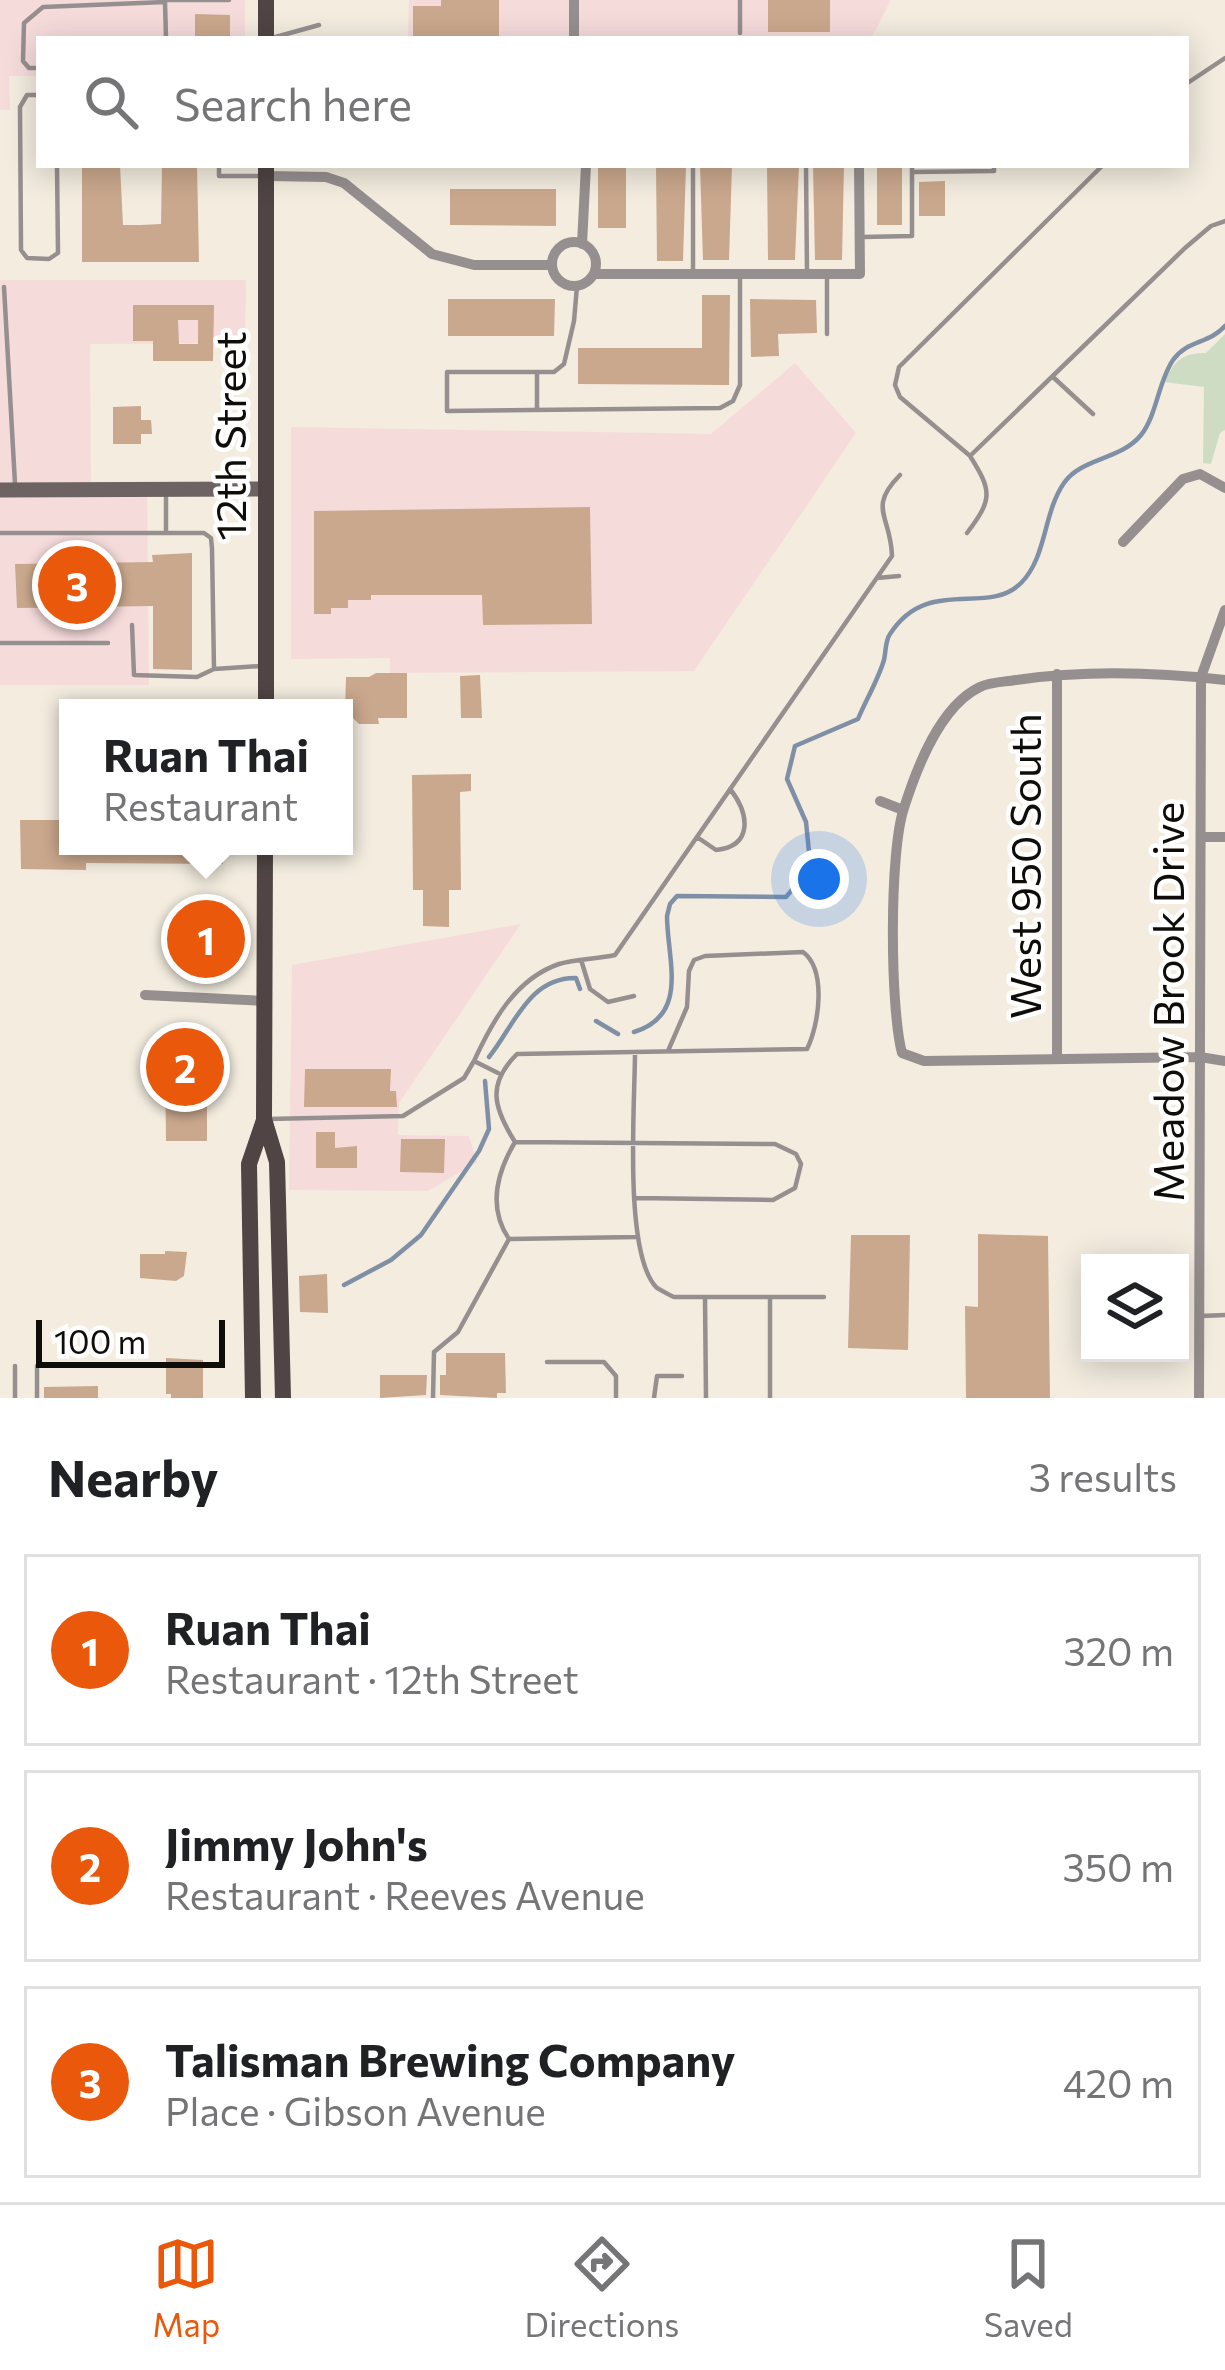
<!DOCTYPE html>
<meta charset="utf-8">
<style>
:root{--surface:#fff;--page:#f6f6f6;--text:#202124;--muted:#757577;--line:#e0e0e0;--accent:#ea580c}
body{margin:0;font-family:Commissioner,sans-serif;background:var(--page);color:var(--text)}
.controls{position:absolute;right:36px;bottom:36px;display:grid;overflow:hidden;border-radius:0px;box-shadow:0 6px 30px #0003}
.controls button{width:108px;height:108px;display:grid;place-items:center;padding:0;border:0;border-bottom:3px solid var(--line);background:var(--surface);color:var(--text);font:60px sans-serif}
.scale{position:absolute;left:36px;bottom:30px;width:189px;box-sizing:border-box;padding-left:12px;border:6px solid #0f0d09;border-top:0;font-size:33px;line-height:42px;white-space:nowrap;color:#0f0d09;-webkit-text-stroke:9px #fff;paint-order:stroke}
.you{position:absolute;left:819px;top:879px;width:42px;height:42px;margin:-30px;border:9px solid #fff;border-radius:50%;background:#1a73e8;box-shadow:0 0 0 18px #1a73e833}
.badge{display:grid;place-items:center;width:78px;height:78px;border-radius:50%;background:var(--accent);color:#fff;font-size:39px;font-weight:700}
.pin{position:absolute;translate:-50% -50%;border:6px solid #fff;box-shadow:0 3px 12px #0006}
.popup{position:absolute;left:59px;top:699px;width:294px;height:156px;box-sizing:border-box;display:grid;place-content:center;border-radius:0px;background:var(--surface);filter:drop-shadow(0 3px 9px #0005);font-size:39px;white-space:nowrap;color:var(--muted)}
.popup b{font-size:45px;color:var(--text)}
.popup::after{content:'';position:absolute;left:50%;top:100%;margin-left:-24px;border:24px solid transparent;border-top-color:var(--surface)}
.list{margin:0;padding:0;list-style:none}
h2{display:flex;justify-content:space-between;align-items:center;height:156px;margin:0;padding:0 48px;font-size:51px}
h2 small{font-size:39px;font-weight:400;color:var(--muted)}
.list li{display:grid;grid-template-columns:78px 1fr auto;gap:36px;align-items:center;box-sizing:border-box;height:192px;margin:0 24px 24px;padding:0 24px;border:3px solid var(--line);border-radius:0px}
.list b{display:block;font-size:45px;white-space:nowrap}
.list p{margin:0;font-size:39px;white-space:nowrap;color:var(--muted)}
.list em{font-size:39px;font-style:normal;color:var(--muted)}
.icon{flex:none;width:66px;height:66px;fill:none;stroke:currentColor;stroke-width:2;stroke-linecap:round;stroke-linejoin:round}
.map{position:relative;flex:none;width:1225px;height:1398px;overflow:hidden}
.search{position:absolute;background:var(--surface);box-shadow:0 6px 30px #0003;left:36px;right:36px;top:36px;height:132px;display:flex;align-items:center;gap:30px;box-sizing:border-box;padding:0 42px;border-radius:0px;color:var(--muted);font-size:45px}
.sheet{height:804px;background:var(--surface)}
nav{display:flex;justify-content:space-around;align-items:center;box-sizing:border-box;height:168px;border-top:3px solid var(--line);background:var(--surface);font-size:33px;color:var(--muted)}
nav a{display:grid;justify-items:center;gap:6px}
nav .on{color:var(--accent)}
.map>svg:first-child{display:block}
</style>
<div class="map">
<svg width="1225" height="1398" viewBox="0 0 1225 1398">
<rect width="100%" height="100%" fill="#f3ecdf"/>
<path fill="#f6dbdb" d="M0,0h245v39h-206v37h-30l1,34h-10z
M409,0h482l-20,39h-463z
M0,280h246l-1,63 -155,1 1,141 56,1 2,199h-149z
M795,363l61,70 -162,238 -304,2v-15l-99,1v-232l420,7z
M521,924l-122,179 -1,32 71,1 8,26 -49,29 -139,-1 3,-225z"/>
<path fill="#cedcc4" d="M1225,334v96l-5,3 -9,31 -8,-1 1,-76 -40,-5c11,-21 17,-29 42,-29z"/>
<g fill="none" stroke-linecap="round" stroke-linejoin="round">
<path stroke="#7f90a6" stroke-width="4.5" d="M596,1021l22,13
M634,1032c56,-17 33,-73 33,-116l3,-12 7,-8 109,1 16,-19 7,-26 -3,-30 -19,-43 8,-33 63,-27c8,-19 20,-39 26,-59 2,-8 1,-19 6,-26 38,-59 97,-17 131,-51 26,-26 22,-70 43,-100 17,-25 57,-23 77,-48 16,-20 17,-53 32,-75 14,-20 36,-16 52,-34
M489,1057c25,-31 40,-80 87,-79l4,11
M344,1285l47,-25 30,-25 58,-84 10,-22 -4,-48"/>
</g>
<path fill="#caa88d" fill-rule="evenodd" d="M441,0h58v39h-86v-33h28z
M768,0h62v32h-62z
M195,14l35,1v24h-35z
M120,165l3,60h18l20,-1 1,-59h35l2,97h-117v-96z
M598,165h28v63h-28z
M656,165h30l-3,96h-26z
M700,165h32l-3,95h-26z
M767,165h32l-4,95h-27z
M813,165h31l-2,95h-27z
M877,165h25v60h-25z
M945,181v35h-26v-34z
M450,189h106v37l-106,-1z
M702,295h28l-1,90 -151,-1v-36h124z
M448,299h107l-1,37h-106z
M750,299l66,1 1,33 -39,1 1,22 -28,1z
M133,305h81l-1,56h-60v-20h-20zM178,320h20v24h-19z
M141,406v14h10l1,14h-11v10h-28v-37z
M590,507l2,117 -109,1 -1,-30h-111v5h-23v8h-17v6h-17v-103z
M192,553v117l-39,-1v-63l-136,2 -2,-44 138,-2 -1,-7z
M376,673h31v45h-29l1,6h-20l-14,-14 1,-33h23z
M480,675l2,43h-21l-1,-42z
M471,774v17l-11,1 1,98h-12v37l-26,-1v-36h-10l-1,-115z
M20,820h48v26h154l1,18 -137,-1v7l-65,-1z
M227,927l1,23 -44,1 -1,-23z
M165,1057l42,3v81h-41z
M305,1069h86l-1,22h6l1,16h-93z
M316,1132h19v16l22,-2v22h-41z
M401,1139h44l-1,34 -44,-1z
M978,1234l70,2 2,162h-84l-1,-92 13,1z
M851,1235h59l-2,115 -60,-2z
M165,1251l22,1 -3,24 -8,5 -36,-3v-24h25z
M327,1274l1,39 -28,-1 -1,-36z
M446,1353h59l1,40h-9v5l-57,-3v-20h6z
M166,1358l37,2v38h-32v-4h-5z
M380,1375h47l-1,20 -46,3z
M98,1386v12h-54v-11z"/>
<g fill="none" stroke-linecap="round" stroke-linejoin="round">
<path stroke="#98938a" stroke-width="3" stroke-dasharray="6 9" stroke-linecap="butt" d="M235,708l7,-1"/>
<path stroke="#968f8f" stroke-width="4.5" d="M165,0h64
M740,0v33
M272,38l47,-13
M39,68h-10l-6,-7 1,-38 19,-16 122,-5 1,37
M1186,84l39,-26
M39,95h-12l-7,12 1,143 6,8 22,1 9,-6 -1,-88
M219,165v11h41
M806,165l1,109
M912,172l82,-1v-6
M863,237l49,-1v-71
M693,273v-108
M827,274v60
M577,286l-3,35 -10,43 -10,8h-107v39l273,-3 13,-7 7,-16v-110
M4,287l11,197
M537,374v36
M1053,377l40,37
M969,455l-69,-58 -5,-12 4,-18 204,-202
M166,531v-36
M0,533h204l7,5 1,11 2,120 47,-3
M967,533c26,-34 25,-42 3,-77l215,-208 26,-22 14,-5
M877,578l22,-2
M132,625l2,50 63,2 17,-8
M0,643h108
M697,837l19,13c38,-4 33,-37 14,-61
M582,963l8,26 18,13 26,-6
M635,1052c0,50 -12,203 22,236 2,1 16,9 17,9h150
M474,1061c18,-39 41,-82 85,-97 17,-5 38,-5 56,-9l277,-399c-1,-40 -25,-48 8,-81
M268,1119l135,-3 61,-38 10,-17 24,12
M636,1198l137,2 22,-12 6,-24 -5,-10 -21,-10 -260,-2c-22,-35 -28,-58 2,-88l290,-5c12,-24 20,-79 -4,-97l-98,4 -11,4 -5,11 -2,36 -19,44
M510,1239l126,-2
M705,1297l1,101
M770,1297v101
M1201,1316l24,-1
M547,1362h57l12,14v22
M15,1366v32
M37,1398v-32
M433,1398l1,-46 24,-20 51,-93c-21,-31 -13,-65 6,-97
M654,1398l3,-22h25"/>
<path stroke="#968f8f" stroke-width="10" d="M574,39v-39
M266,176l60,1 18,6 88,71 42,11h78
M552 264a22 22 0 1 1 44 0a22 22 0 1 1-44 0Z
M582,244l4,-79
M594,274h266l-1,-109
M1123,542l60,-63 17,-5 25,14
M1225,680c-70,-8 -140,-10 -209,0 -12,2 -26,2 -36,7 -40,19 -63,80 -76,121 -15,44 -14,200 -2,245l22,8 276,-4 25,4
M880,801l23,9
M1201,837h24
M145,995l119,6
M1057,1058v-384
M1199,1398l2,-721 24,-67"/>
<path stroke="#6d6363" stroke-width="15" d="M0,490l265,-1"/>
<path stroke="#504444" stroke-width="16" d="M266,0v39
M266,708v-543
M265,846l-1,273 13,43 6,236
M253,1398l-4,-234 15,-44"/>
</g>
<g text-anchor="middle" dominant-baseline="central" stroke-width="9" stroke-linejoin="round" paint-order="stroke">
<g font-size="42" fill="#0f0d09" stroke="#fff">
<text transform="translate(229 436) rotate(-90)">12th Street</text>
<text transform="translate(1024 866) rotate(-90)">West 950 South</text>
<text transform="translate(1167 1002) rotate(-90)">Meadow Brook Drive</text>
</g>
</g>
</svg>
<div class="controls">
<button><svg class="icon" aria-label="layers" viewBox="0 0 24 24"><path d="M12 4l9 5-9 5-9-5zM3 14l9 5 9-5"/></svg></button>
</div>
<div class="scale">100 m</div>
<div class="you"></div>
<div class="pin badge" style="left:206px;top:939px">1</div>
<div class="popup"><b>Ruan Thai</b>Restaurant</div>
<div class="pin badge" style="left:185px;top:1067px">2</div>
<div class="pin badge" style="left:77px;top:585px">3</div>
<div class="search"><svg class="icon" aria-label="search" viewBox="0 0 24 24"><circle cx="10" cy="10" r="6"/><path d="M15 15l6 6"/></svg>Search here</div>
</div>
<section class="sheet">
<h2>Nearby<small>3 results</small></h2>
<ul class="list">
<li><span class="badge">1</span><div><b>Ruan Thai</b><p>Restaurant · 12th Street</p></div><em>320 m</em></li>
<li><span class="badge">2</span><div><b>Jimmy John's</b><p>Restaurant · Reeves Avenue</p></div><em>350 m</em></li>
<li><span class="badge">3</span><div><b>Talisman Brewing Company</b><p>Place · Gibson Avenue</p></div><em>420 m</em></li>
</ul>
</section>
<nav>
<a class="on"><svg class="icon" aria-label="map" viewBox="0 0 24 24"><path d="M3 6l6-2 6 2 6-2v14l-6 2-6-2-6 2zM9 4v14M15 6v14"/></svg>Map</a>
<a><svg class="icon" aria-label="directions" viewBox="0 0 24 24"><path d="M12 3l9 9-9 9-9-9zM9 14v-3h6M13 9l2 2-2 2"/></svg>Directions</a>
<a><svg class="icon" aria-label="saved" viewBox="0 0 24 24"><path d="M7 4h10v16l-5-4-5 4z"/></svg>Saved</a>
</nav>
